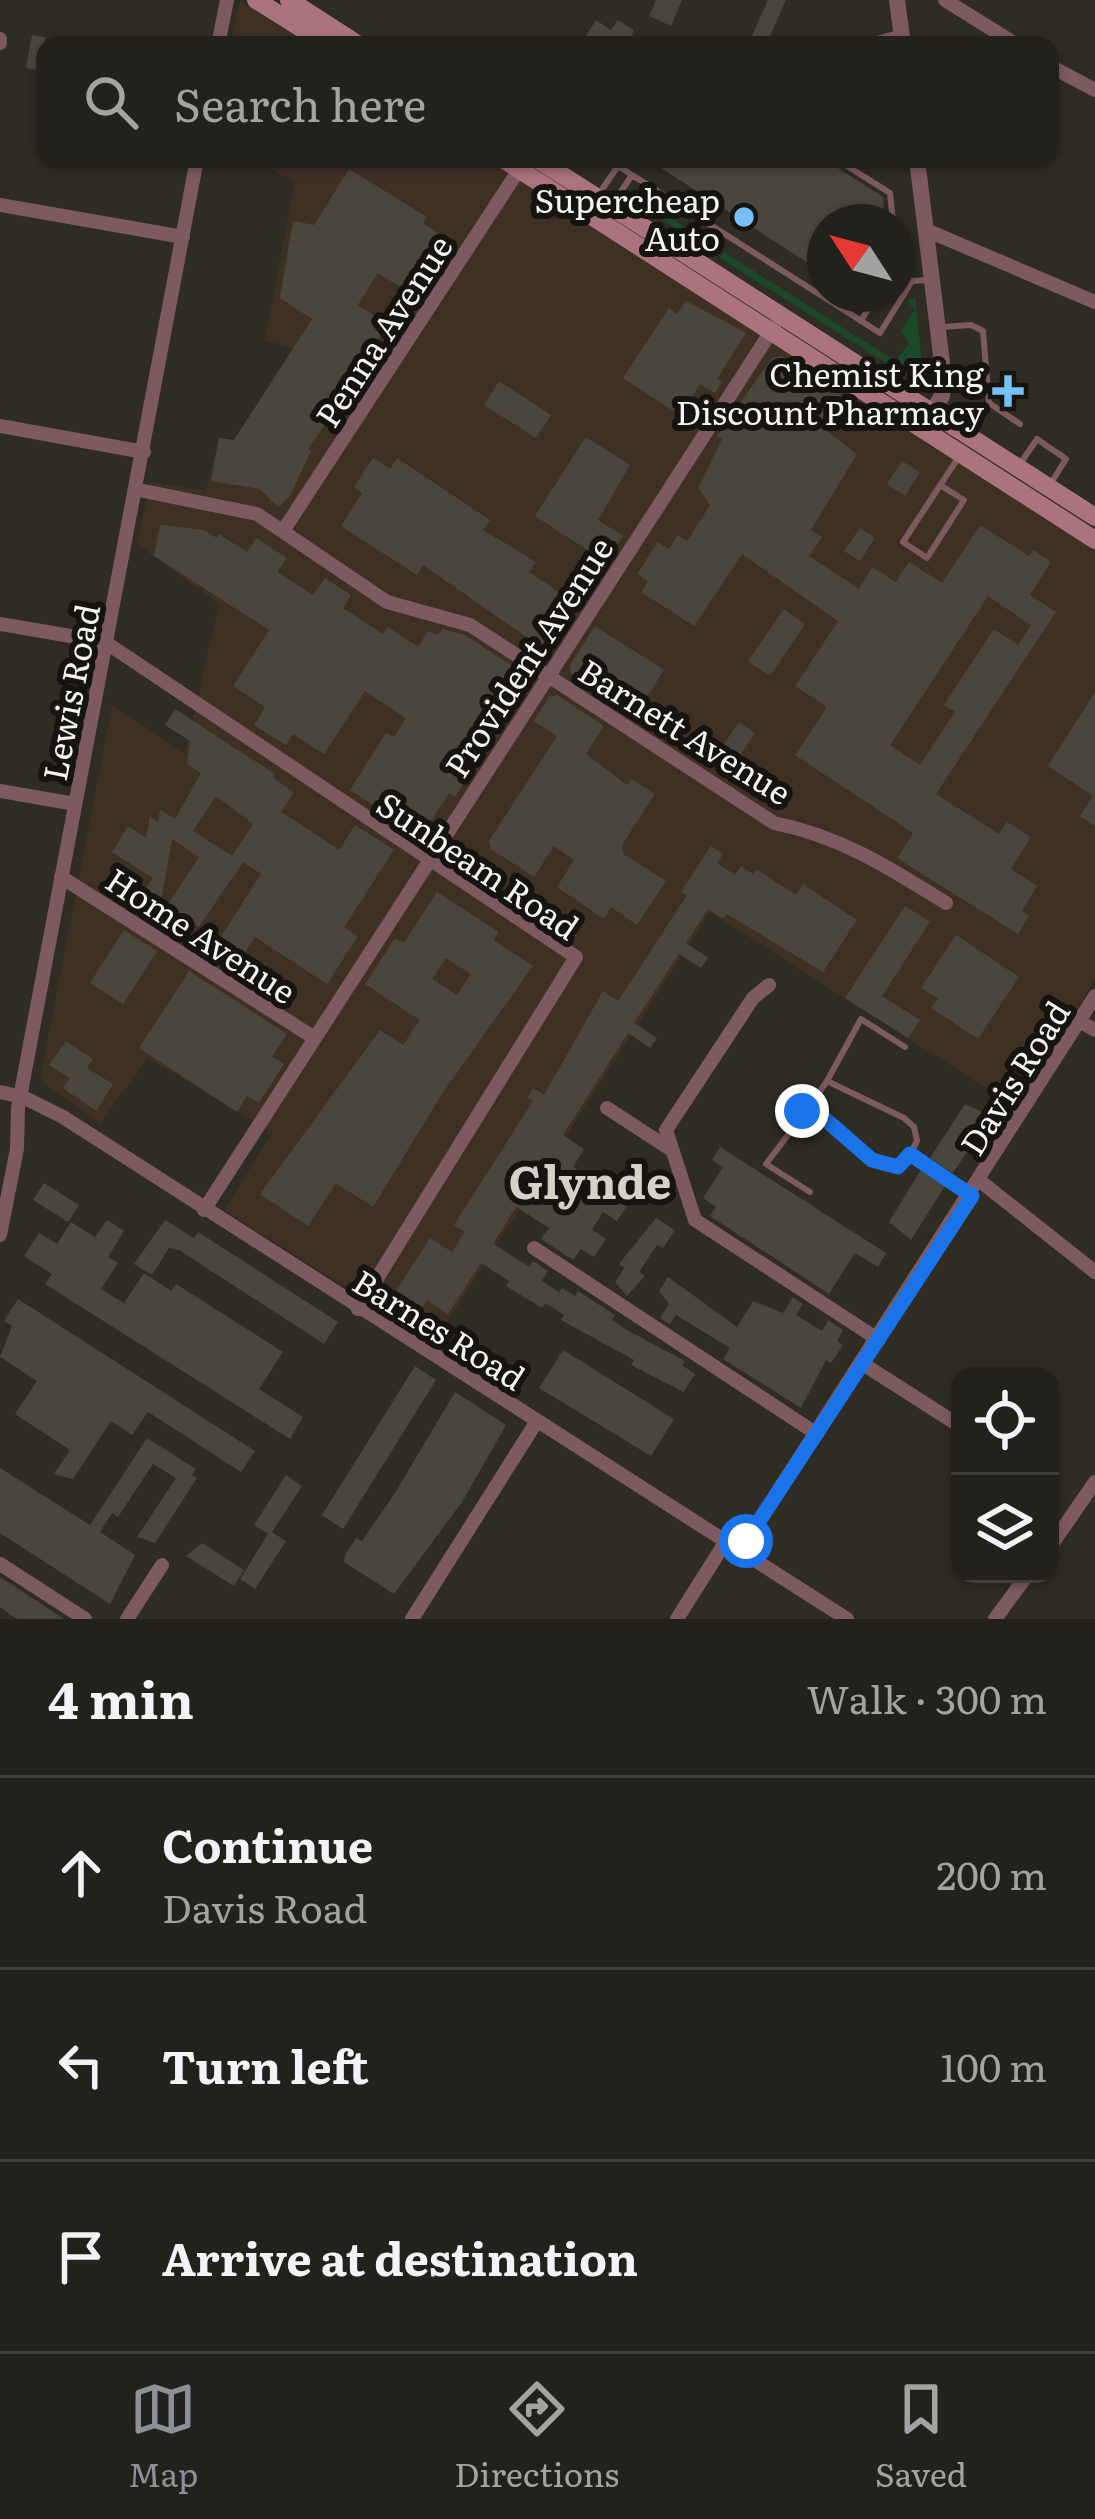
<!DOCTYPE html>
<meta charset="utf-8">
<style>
:root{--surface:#23211b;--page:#2f2e28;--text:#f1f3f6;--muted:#a3a3a3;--line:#403e3a;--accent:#8c9099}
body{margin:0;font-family:Literata,serif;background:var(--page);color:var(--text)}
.controls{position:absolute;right:36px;bottom:36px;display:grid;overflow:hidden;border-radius:24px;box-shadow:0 3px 9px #0004}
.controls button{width:108px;height:108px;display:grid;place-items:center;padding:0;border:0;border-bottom:3px solid var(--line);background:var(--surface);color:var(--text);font:60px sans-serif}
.compass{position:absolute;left:807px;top:204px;width:108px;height:108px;border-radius:50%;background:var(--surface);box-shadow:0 3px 9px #0004;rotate:306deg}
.stop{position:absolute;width:36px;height:36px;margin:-27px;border:9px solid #1a73e8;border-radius:50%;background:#fff}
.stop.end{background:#1a73e8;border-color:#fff;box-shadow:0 3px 12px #0008}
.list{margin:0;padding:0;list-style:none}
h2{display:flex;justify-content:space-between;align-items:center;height:156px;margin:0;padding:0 48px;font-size:51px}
h2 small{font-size:39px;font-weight:400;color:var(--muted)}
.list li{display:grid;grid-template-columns:78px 1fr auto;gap:36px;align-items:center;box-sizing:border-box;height:192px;padding:0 48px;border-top:3px solid var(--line)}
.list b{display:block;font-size:45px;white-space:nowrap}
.list p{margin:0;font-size:39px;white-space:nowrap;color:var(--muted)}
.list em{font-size:39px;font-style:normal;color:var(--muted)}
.icon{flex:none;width:66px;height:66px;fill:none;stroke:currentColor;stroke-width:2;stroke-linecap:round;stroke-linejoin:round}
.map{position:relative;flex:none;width:1095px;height:1619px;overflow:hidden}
.search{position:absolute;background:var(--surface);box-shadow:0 3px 9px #0004;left:36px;right:36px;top:36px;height:132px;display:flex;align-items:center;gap:30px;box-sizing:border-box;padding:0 42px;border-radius:24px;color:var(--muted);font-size:45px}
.sheet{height:732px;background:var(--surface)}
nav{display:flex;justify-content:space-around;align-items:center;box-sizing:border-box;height:168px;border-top:3px solid var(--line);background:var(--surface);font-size:33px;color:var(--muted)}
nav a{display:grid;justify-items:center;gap:6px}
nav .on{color:var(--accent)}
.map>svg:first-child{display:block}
</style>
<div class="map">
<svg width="1095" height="1619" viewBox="0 0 1095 1619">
<rect width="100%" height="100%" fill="#2f2c24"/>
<path fill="#3f3024" d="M240,0l69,45h-79z
M266,159h221l608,390v431l-79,127 -306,-195 -276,431 -210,-133 49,-78 -125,-74 -48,65 -60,-43 72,-374 73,47 34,-149 -82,-60 13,-62 56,9 13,-53 16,2 58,-91 -28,-9 30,-159 -33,-15z"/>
<path fill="#1b492a" d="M627,190l79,50 -3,6 -78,-50z
M724,252l171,109 14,-17 -8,-13 14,-22 -8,-7 8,-5 8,76 -10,7 -193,-122z"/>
<path fill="#4a463e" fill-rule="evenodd" d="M656,0h26l-11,26 -22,-10z
M768,0h18l-19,43 -15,-7z
M596,20l15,10 7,-10 16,10 -6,15h-48z
M32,35l13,2v34l-19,-3z
M647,159h177l59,38 2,25h-60v52z
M349,169l78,48 -4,6 15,10 -28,60 -32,-20 -20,32 30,19 -20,31 6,4 -66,89 3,3 -21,45 -12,11 -18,-18 -49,-8 8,-43 15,2 78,-121 -32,-21 13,-77 21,4z
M686,301l60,32 -29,46 5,3 -7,11 -15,-9 -20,31 -57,-37 46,-70 8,6z
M782,356l62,41 -20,32 33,25 -46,76 11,7 -13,19 50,33 13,-22 24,15 13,-20 33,21 38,-58 49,31 4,-6 18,12 -21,33 26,17 -120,182 63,40 8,-12 24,15 -20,32 26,17 -15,25 7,5 -11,18 -121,-76 16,-25 -118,-78 32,-48 -32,-21 43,-65 -96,-67 -48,72 -53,-34 7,-11 -11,-7 21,-32 11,7 9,-14 9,6 23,-36 -12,-17 24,-49 -5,-3 55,-78zM988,596l43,29 -13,20 -24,-16 -50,76 11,7 -35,53 -30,-20z
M499,381l52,34 -15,23 -52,-33z
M586,437l44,28 -32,55 25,16 -17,26 -71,-46z
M373,458l17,11 7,-11 93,62 -7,10 53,32 -7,10 42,28 -30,47 -118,-82 -6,10 -76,-49 21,-33 -8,-6z
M902,461l18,12 -15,23 -18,-12z
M160,525l44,5 13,8 2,-4 28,18 9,-14 31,20 -10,14 36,23 12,-17 26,17 -8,13 40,26 5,-7 30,20 10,-16 10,4 4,-6 23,6 49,32 -8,12 10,6 -57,95 5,3 -9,14 -6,-4 -28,43 -71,-46 36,-57 8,4 12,-19 -41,-27 -41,63 -31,-20 -7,11 -32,-20 11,-18 -32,-21 36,-56 -115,-74z
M860,528l15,10 -15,23 -16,-10z
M784,609l21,15 -35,52 -22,-15z
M595,626l69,44 -28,44 -65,-41 -1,-8z
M1095,692v134l-15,-10 13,-20 -45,-30z
M557,695l47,31 -18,28 41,31 4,-6 24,15 -33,51 1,9 43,27 -29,44 -26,-18 -7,12 -47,-32 17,-27 -20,-14 -20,31 -43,-28 -2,-8 68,-105 -23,-15 15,-24z
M175,709l100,65 -2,4 21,14 -13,20 33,21 25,17 16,-25 39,25 -50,77 14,9 -31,48 -72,-47 -15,23 -24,-16 45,-70 -18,-12 -44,65 -34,-18 34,-52 -27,-18 -11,62 -16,-11 8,-12 -41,-26 16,-26 18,12 4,-22 8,6 2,-12 15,9 26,-46 -14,-9 3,-23 -25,-16zM216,796l37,28 -21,32 -39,-25z
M739,722l16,11 -21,32 -17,-11z
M711,846l12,8 -6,9 18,12 6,-9 12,8 3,-5 40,26 7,-11 54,36 -34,52 -96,-58 -4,5 -15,-10 -22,34 22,15 -7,10 -22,-14 -45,69 23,15 -7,10 -22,-15 -65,102 21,14 -11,18 10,6 -3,6 49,24 -12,18 -14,-9 -11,18 14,9 -12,18 -13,-8 -8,11 -32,-21 8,-11 -33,-21 -23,37 37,23 3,-6 15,10 -6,10 17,11 3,-4 13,8 3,-5 37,24 -3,5 13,9 60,32 -3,4 13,9 -11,18 -53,-27 3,-5 -73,-40 3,-5 -19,-12 -3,5 -36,-22 3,-5 -28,-18 -33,51 -21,-14 -5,8 -26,-17 34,-53 22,14 13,-20 -11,-7 79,-124 -6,-3 6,-10 11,7 59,-104 15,10 69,-106 -6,-3zM539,1171l29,18 -12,19 -28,-19z
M437,892l62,40 -6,8 40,26 -91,128 -69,113 -37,-24 -28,43 -48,-32 120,-164 23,15 17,-25 -55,-36 30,-46 9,5zM446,958l25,16 -14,21 -25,-16z
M905,906l25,16 -48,74 38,24 -12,18 -63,-40z
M124,930l33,21 -34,53 -33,-21z
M956,935l63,42 -41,62 -47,-31 7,-9 -17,-11z
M189,971l98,63 -15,23 12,7 -25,39 -12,-7 -10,16 -98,-64z
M66,1041l27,18 -6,9 26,16 -17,27 -33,-23 7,-10 -21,-13z
M965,1104l26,12 -38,57 -23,-15z
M720,1147l166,106 -8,14 -23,-14 -26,41 -119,-78 6,-9 -13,-9 20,-31 -11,-7z
M921,1170l24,16 -34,54 -22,-18z
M44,1183l35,22 -11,17 -35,-22z
M656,1218l19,12 -12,18 -6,-3 -18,27 6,4 -18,20 -12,-14 9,-14 -5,-4z
M107,1220l17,11 -16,26 10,6 -17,26 23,14 20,-30 27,18 5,-7 107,68 -24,37 44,28 -13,22 -245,-155 7,-10 -28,-18 15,-23 18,11 14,-22 24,15z
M165,1220l29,18 4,-6 140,90 -14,22 -145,-94 -10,-2 -17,27 -18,-11z
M668,1277l69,50 16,-26 30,12 10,-16 10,7 -7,11 26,16 6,-11 15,10 -6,11 6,4 -12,18 -5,-3 -25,48 -78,-49 7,-11 -54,-33 -6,9 -10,-6 9,-14 -10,-13z
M18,1299l237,152 -14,21 -93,-60 -16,23 -21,-14 -38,58 -19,-5 16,-24 -55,-36 22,-33 -37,-24 12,-31 -8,-5z
M563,1350l111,69 -23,37 -112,-68z
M415,1366l21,14 -93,149 -21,-14z
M455,1392l51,33 -44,77 -68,92 -50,-32 1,-7 11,-17 6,3 33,-48z
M147,1438l49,31 -4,6 5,3 -42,65 -18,-6 39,-59 -23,-14 -35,53 -6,-4 -12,19 35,23 -25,49 -110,-71v-65l90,57z
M286,1475l16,11 -30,46 14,9 -31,48 -15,-10 28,-45 -14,-9z
M202,1543l42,27 -10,16 -48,-30z
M0,1577l14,9 50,33h-47l-17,-12z"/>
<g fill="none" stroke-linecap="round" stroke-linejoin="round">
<path stroke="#7d5a60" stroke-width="6" d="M616,159l2,7 262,167 32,-52
M836,159l54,34 3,29
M599,194l19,-28
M614,202l18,-27
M897,251v12
M897,272l15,9 16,-1
M861,321l16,-27
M942,327l29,-2 12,6 6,72 31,21
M1020,464l17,-25 29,20 -15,24
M940,485l24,15 -37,58 -24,-16 57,-87
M905,1047l-44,-28 -34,62 77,37 10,9 3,14 -7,13 59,39
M810,1106l17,-25
M810,1192l-44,-28 44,-58 62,54 26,7 12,-13"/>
<path stroke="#7d5a60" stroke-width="14" d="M945,0l72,45
M0,39v4
M218,45l9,-45
M871,45l31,-9
M1050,66l45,24
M0,205l183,32
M926,230l169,72
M0,426l144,26
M139,490l118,24 130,88 83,23 304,198c66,13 116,45 172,80
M283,531l243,-372
M0,624l105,18 471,315 -218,352
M0,791l75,13
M61,877l252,160
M769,985l-16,13 -87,132 29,90 184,120
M1079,1021l16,9
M0,1092l23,5 40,20 784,502
M607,1108l63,41
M980,1181l115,91
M204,1210l570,-883
M0,1235l17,-86 1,-41 179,-949
M534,1248l283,186
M863,1364l97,62
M1050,1547l45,-65
M741,1549l354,-553
M0,1564l85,55
M127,1619l35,-54
M412,1619l125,-198
M677,1619l49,-78
M995,1619l33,-45"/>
<path stroke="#7d5a60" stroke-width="16" d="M897,0l6,45
M917,159l27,220 -2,17 -16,26"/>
<path stroke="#ab737d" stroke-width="18" d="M256,0l72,45
M289,0l70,45
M503,159l592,381
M537,159l558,358"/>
</g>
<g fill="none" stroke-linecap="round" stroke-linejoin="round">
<path stroke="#1a73e8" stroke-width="15" d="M746,1541l226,-345 -62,-42 -12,13 -26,-7 -62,-54 -8,5"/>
</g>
<g fill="#75c0f6" stroke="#161411" stroke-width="4.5">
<circle cx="744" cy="217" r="12"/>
<path d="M1002 373h12v12h12v12h-12v12h-12v-12h-12v-12h12z"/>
</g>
<g text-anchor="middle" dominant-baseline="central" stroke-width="12" stroke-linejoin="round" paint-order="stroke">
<g font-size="33" fill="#f6f4ef" stroke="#161411" text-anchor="end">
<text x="720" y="198">Supercheap<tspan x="720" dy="38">Auto</tspan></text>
<text x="984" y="372">Chemist King<tspan x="984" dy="38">Discount Pharmacy</tspan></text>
</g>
<g font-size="33" fill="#f6f4ef" stroke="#161411">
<text transform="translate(382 330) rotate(-57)">Penna Avenue</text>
<text transform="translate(527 656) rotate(-57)">Provident Avenue</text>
<text transform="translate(69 692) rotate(-79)">Lewis Road</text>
<text transform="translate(686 730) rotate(32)">Barnett Avenue</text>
<text transform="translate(479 864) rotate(34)">Sunbeam Road</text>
<text transform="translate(202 934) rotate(33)">Home Avenue</text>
<text transform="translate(1013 1077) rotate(-58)">Davis Road</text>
<text transform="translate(440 1328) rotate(32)">Barnes Road</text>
</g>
<g font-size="45" font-weight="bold" fill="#d6d2c8" stroke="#161411">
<text x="590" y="1179">Glynde</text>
</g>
</g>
</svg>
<div class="controls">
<button><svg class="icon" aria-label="locate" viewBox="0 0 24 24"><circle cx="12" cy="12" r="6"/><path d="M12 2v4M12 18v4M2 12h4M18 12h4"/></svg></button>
<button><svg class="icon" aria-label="layers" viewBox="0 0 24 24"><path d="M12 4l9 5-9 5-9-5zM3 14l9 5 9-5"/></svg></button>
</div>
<svg class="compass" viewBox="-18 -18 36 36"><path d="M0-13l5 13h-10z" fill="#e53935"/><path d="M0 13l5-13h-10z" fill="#a3a3a3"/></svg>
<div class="stop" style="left:746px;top:1541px"></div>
<div class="stop end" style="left:802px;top:1111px"></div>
<div class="search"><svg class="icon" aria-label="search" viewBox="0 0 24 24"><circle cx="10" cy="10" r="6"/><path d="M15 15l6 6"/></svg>Search here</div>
</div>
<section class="sheet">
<h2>4 min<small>Walk · 300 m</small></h2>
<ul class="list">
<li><svg class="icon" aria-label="ahead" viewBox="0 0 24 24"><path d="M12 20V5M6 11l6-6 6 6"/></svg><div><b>Continue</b><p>Davis Road</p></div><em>200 m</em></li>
<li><svg class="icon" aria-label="left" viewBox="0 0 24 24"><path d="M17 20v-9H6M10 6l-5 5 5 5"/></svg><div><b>Turn left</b></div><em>100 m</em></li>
<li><svg class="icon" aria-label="arrive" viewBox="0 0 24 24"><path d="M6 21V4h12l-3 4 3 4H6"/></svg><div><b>Arrive at destination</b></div></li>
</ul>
</section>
<nav>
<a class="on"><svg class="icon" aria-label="map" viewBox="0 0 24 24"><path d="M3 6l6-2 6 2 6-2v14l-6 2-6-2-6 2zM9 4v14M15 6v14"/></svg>Map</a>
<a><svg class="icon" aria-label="directions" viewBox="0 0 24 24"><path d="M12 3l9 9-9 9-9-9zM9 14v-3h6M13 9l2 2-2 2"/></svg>Directions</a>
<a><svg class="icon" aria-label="saved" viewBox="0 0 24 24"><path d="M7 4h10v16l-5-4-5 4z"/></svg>Saved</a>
</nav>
